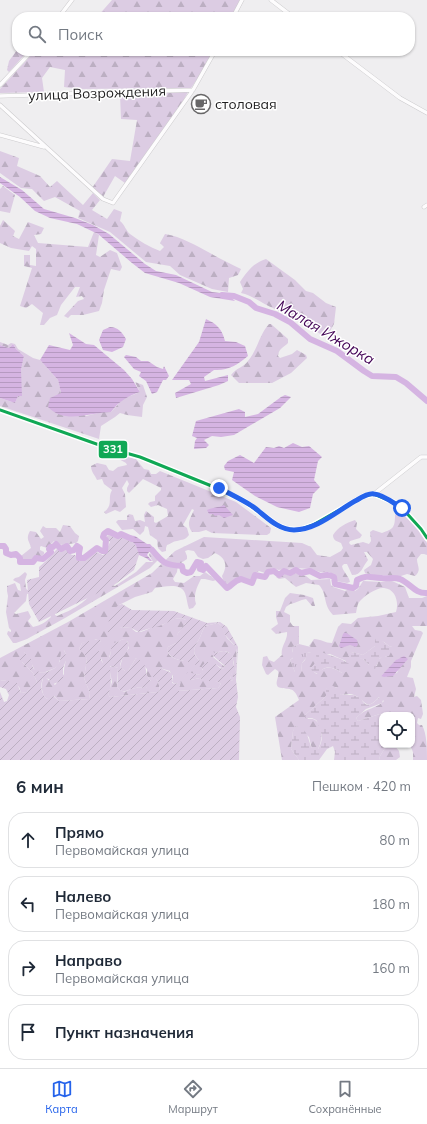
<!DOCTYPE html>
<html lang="ru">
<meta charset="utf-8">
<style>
:root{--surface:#fff;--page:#f2f2f3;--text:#1f2937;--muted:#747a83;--line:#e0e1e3;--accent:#2563eb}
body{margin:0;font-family:Mulish,sans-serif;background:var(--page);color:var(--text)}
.controls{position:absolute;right:12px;bottom:12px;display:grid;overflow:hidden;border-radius:8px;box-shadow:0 1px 3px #0004}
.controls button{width:36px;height:36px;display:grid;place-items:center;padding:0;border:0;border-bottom:1px solid var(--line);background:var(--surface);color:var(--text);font:20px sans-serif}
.stop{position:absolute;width:12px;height:12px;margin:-9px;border:3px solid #2563eb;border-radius:50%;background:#fff}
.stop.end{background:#2563eb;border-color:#fff;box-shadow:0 1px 4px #0008}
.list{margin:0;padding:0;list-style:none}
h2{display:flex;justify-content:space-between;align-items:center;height:52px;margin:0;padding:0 16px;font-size:17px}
h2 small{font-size:13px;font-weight:400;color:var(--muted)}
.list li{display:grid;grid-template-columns:26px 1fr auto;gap:12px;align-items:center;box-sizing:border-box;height:56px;margin:0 8px 8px;padding:0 8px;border:1px solid var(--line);border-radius:16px}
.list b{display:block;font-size:15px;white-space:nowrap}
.list p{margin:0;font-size:13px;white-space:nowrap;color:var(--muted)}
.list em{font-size:13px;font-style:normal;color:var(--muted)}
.icon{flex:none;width:22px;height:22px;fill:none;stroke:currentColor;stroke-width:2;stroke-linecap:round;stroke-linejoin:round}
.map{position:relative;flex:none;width:427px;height:760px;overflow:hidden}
.search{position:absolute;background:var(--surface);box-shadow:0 1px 3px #0004;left:12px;right:12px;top:12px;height:44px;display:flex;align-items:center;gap:10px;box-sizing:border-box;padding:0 14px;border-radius:16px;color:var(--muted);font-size:15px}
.sheet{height:308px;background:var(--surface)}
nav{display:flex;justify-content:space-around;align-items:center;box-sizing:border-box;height:56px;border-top:1px solid var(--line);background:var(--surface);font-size:11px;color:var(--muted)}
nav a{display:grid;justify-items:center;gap:2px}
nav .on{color:var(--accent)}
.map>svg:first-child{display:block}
</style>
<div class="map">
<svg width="427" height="760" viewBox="0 0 427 760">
<defs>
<pattern id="grass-tufts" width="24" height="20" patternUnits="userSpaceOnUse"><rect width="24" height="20" fill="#dccce3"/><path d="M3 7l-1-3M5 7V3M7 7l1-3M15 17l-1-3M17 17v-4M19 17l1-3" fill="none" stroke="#bcafc2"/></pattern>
<pattern id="forest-firs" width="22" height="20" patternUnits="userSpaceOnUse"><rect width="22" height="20" fill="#dccce3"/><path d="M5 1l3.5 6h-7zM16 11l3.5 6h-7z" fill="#bcafc2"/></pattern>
<pattern id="wetland-marsh" width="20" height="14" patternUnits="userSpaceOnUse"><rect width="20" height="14" fill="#dccce3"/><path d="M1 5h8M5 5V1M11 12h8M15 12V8" fill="none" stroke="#bcafc2"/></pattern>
<pattern id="garden-furrows" width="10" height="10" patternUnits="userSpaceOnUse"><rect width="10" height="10" fill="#dccce3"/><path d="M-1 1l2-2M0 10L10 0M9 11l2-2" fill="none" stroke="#bcafc2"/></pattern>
<pattern id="water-rules" width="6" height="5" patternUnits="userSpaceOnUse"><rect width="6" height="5" fill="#d5b4e2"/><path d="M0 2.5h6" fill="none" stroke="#b69ac1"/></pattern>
</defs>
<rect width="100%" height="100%" fill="#efeef0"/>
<path fill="url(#grass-tufts)" d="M299,644l12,3v5l-4,1 -1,5 -4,5 -1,9h-6l-5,-12 3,-2 -1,-11z"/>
<path fill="url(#forest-firs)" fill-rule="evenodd" d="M112,0h128l-9,17h-134z
M17,50l11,1 -19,21 -2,-2 2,-9z
M35,51h178l-13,24 -9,13 -113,1 -14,-2 1,-17 -15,-3 -8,11 2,14 -44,1v-4z
M188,92l-5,9 -58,82 -10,-7 -12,21 -11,-9 20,-29 18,2 7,-41 -16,-1 -1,-24 20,-2z
M0,151l19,7 -2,8 23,10 10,11 7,-6 26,24 10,-12 7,7 -8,10 15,9 7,-10 8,3 -2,9c5,4 6,10 10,13 9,7 20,13 30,17l4,-4 -4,-4 5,-9c17,3 30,11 45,19 10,6 21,11 31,16l-3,6 -9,3 -1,14 -16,-3 -32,-14 -10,-9 -24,-4 -36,-30 -32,-14 2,-7 -25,-14 -11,4 -12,-12 -11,-1 -21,-15z
M3,186l12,9 -5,18 -10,-2v-22z
M3,220l12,11 -2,5 6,3 9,-17 16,6 -3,6 -7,1 4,8 50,4 6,-15 5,3 -3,20 4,2 10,-7 7,3 5,14 -2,4 -9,-2 -7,21 -2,13 -3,8 -16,4h-12l-3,3 -4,-2 14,-15 6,-2 -2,-3 -6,1 4,-10h-5l-14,18 -4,10 -7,3 -6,7h-4l3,-12 -11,-9 -6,4 -6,-2 12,-38 -8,-2v-11h6v10l6,1v-17l-4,-3 -3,5 -18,-3 -11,-5v-17z
M266,259l29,21 11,11 7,2 13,10 10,4 -2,17 -7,12c-10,-1 -17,-11 -26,-16 -9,-5 -17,-7 -26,-11 -12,-5 -21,-13 -34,-16l2,-4 -3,-7c7,-10 13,-19 26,-23z
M269,324h2l17,15v4c-5,5 -9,5 -10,13l2,2 12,-4 5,-4 9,5 1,3 -16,15 -19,10h-33l-8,-8c5,-7 13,-8 17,-14 10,-12 11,-26 21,-37z
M0,342l8,3 3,-2 4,1 3,5 15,9 7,2 18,20 3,13 25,23 16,-4h9l12,-13 17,-7 -5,-10 8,3 4,12 -4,8 -1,12 -15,-2 -7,-2 -5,4 -14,9 -2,13 -99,-33v-8l15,5 6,-15v-18l3,-14 -8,-7 -3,-5 -4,4 -9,-3z
M118,455l18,4 8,10 5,1 2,4h5l4,-3 76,31 35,26 -1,5 -3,2h-7l-48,-2 -6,-3 -7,2h-7c-6,-8 -2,-13 2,-22l-2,-1 -9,16 4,3 2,7c-5,6 -6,4 -12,6 -4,0 -6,3 -10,4l-1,3v3l-4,1 -4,-4 -1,-8 -7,-5 -2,-8 -3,-1 -1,5 -4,4 -7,-6 -11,1 -6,-8 2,-2h9v-4l2,-2 4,1 2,6 5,-1 5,2 -1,-7 2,-4 8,6v5l2,1 12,-7 -1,-7 -9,-4 -7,2 -3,-3 2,-2 5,-1v-5l6,-6v-2l-18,-9 -14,14 -2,-2v-3l2,-4 -2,-4 -5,8 3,6 1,13 -6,5 -5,-2 -9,4 -2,-2c10,-7 3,-14 8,-22l-8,-6 -2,-5 -5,1c-2,-5 -6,-8 -6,-14l6,-3 9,2 3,5 4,1 5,-4 9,-2 -1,-2 -9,-5z
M401,513l15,13 11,17v12l-3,-1h-3l-4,5c0,7 5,11 -2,17l-8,-2 -9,3 -12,-2h-12l-9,-2 -1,-3 7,-5 2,-6 -6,-7h-3l4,8c-6,7 -6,15 -16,15l-5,-11h-3l-2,2c1,6 7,10 8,16l-3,1 -11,-2 -2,-6 -5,-3h-9l-9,-3 -15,-1 -18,2c-3,-2 -7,-1 -11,0l-2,3 -6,-2 -5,3 -3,6c-11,-2 -13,-6 -21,5 -5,-2 -7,-4 -8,-9 6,-10 4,-18 -7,-23l-7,5 -5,1 -5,-2 -4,-6 -6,-1 -3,1 2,5v3l-9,6 -1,7 -4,7 2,3 9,1 10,-7h6l5,-4 11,8 -3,1 -8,-2h-4c-4,8 -8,16 -5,25l-3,4 -4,1c-2,-5 -2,-11 -4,-16 -5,-11 -21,-6 -30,-5l-3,4 -17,5 -16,8v22l12,1 5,4c8,1 14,-5 22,-7 4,-1 2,1 6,-1 8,-4 13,-8 22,-4v3l-8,10 -2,10 -8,4c-4,15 23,15 32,14 -8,-9 -7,-11 -2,-20 3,-5 4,-10 7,-15l13,-3 5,4 1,5 3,6 9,9c1,10 1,25 -4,34l-2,-2 4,-15 -2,-9c-6,-6 -11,-3 -17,-2l-2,4 12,10 -2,2 -8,-5 -13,5 2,3 -6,3 -3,-1 -5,6 10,-2c6,4 14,0 21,6l-3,4 -41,3 3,-6 -3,-2 -2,1 -3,-2 1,-6 -3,-5 -10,-3 -4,11 2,2 2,9 -2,2 -48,5 -2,-3 4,-12 -3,-15 3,-1 6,2 -1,19c9,9 9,2 19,1 3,-1 7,0 10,0l5,-7 -4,-5v-7l-11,-11 -8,13h-3l-5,-4 3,-11 6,-8 -1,-6 -5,-3 -5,3 -3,1c-5,5 -4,14 -9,21l-3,-1c-1,-2 -6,-15 -7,-17l5,-5 -5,-2 -5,3 -9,1 -3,6 5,4 3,6 -3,19 6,15 -1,6 -30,2 -5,-5 -7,3c-6,-5 -6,-14 -4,-21h3l9,7 9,-11c-1,-9 5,-15 0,-24 -4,5 -3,9 -6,15 -3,4 -6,4 -10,6 -16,7 -14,-8 -20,-14 -1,-2 -3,-3 -4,-5l-2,10 11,11 4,9c-2,4 -8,5 -10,10l-6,1c-1,-2 -1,-5 -2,-6 -4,-5 -13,-7 -19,-6v-23l68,-36 84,-49 23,-22 29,-14 98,6 9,4 6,8 13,2 11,-6 2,-3 -2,-5c-5,-2 -8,-3 -8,-8 5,-8 13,-12 22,-15l2,3 -1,6 6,6 -2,3 -10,3 -1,2 2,2 12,-3 6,2 2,-3 -1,-9 3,-2 9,3c11,-4 13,-5 13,-18z
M63,525l7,1 5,7 4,3 -1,5 -2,2 -14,2 -8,-4 -7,7 -6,-2 -1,1v3l4,2v2l-4,3 -4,-2 -5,6 -9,-2 -1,-3 10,-8c-1,-7 -6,-8 -1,-17l6,1 5,7 3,-2 -4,-6 3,-5 3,2h10l4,4z
M150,553l8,7 -8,8 -85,50 -38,21 -11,4h-3l-6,-9 1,-3 3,1v-2l-2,-2 -3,-16 2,-16 -1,-5v-5l8,-3 3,7 3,1 -1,-7 -7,-4 2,-2 4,-1 6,-5 2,2 -2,6 1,8 1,2 3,-1 3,3 -6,2 -1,7 -12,12 2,1 12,-3 3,6 -3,4 5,6c8,-2 12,-4 18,-10l-1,-5 5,-2v5l2,1c10,-4 28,-12 33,-22l22,-9 3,1 21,-14 10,-10h7l-4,-7z
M297,573l9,3 5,4 19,-1 1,6 2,2 12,4 4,-2 6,2 3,-2 5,-8 19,1 8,-2 15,7 4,11h13l5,-2v30h-15l3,4 6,1 2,2 -12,28v6l-4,10 6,1 3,11 -2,8 3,-1 4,4 2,14 -2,5 -3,-1 -1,5 2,2h3c5,9 5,24 5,35h-14v-8l-3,-7h2v-30h-25l-4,-2 -25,8 -2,-3c9,-10 22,-10 28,-17l-5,-4c-14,16 -13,2 -25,-2 -4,-2 -9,0 -13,0l-5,-8 -10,2v7l-2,2 -19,17 3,4c15,-2 16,20 10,30h-6l-3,-12 -13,-11 -3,5 -2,18 8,11h-17l-7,-43 24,-17c-6,-15 -9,-9 -21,-13 -4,-5 2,-10 0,-16l-3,-2 -7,6 -2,-1 -4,-9 1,-8 4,-1 2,4 5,2 8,-7c-2,-8 6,-15 5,-23l-11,2 -5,-5 7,-5 -2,-7v-6h4l5,-13 5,-5 14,2 9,3 2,8h-3l-6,-7c-6,1 -10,4 -16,5l-4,3 -2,5 6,3v7l3,4h6v18l-7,3v4l3,5 -5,4 5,12h6l1,-9 3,-3 2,-7 4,-1v-5l-2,-1 5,-7c7,0 11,4 18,4l6,-16 4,-4 9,1 7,-6 20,-2 18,-4c3,-9 0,-23 -12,-24 -7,-1 -20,8 -24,13 -3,3 -3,8 -4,12l-23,2c-11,-12 -5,-20 -14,-30l-13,-2 -10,4 -11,-9 -6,1 -3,-2 9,-3 6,1zM375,640l9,2 5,4 3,1 -6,10 -3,-1 -5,4 -1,6 -8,-1 -6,-6 -14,-4 4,-3 10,3 12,-9zM324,654h6l16,7 -4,12c-9,-6 -17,-8 -25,1l-2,-1 -4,-5zM401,658l5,3 -7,7 -2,5 -16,3 17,-17z
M387,745h7l5,6 1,6 -4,3h-17l1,-4z"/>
<path fill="url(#wetland-marsh)" d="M377,637l12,9 3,1v3l-3,6 -9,2 -5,11 -3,-1 -9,-9 -13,-1 -2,-3 5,-3 10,3 12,-9v-6z
M321,652l20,7 10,6v3l-2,3 -7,2c-8,-6 -17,-9 -24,1l-6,-3 -1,-3 6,-7 -1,-6 2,-2z
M331,685l8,4 2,6h12l8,3c6,14 14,3 21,-3l2,2 -2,6 -16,6 -10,9 2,3 25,-8 4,2h-5v30h5l-7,11 -1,4h-45l1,-8 -2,-6 -6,3 -8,11h-20l-8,-11 2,-18 2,-5c14,3 12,12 17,22l6,1c6,-9 4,-16 0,-25 -1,-3 -1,-4 -4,-5 -3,-2 -6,0 -9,-1v-3l19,-17 2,-2v-7z"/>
<path fill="url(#garden-furrows)" d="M110,534l7,4 6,-2 10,4 5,9 1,6 -5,15 -20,15 -75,37 -10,-18 -2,-24 12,-3v-10l7,-6 11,-12 5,2 4,-1 6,5h3l4,4 6,1 11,-8 7,3 2,-2 5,-11 -4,-5z
M122,604l10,6 42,1 33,12 13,-1 7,5 11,20 -2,33 2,17 -2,10 4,10 -1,43h-239v-68l4,10 3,-1 2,-6 -3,-6 -6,-2v-6h16l5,12 6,-1c3,-6 7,-6 10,-10l-4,-9 -13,-13 1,-7 3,-1 7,7 2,9 7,5 7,-1 8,-4 5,-7 1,-10 3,-1 3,8 -4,10v12l-12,5 -2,-6 -6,-1c-3,7 -2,16 4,21l5,-4 7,6 30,-2 1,-6 -6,-15 3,-19 -3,-5 -5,-5 3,-6c3,-1 14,-4 17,-4l2,2 -4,5 2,6 2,2v6l2,3h3l4,-7 2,-13 6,-1 5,-3 3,1 3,5c-1,8 -9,13 -9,22l5,4h3l8,-13c10,5 9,8 11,17 1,4 4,4 5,9l-6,4c-3,0 -7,-1 -10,0 -9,1 -12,7 -19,-1l1,-9v-10l-6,-2h-2c0,10 3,19 -2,28l2,3 48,-5 2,-2 -2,-9 -5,-4 2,-6 5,-3 12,5v10l3,1 6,-2 -3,9 40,-3 3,-4c-7,-6 -13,0 -21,-6l-10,2 -4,-4 1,-3 2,-1 9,3 5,-3 -1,-6 4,-4h7l7,6 3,1 2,-3 -14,-12 1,-3 3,2 9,-2 8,3 2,13 -4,12 2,2c4,-7 7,-29 3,-35 -4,-5 -8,-8 -11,-13 -2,-5 -1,-7 -6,-10l-13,3c-3,5 -4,10 -7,15 -5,9 -6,12 2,20l-1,3 -3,1c-9,-6 -24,-2 -29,-15l1,-3 8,-4 -1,-2 3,-8 8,-10v-3c-2,-1 -4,-2 -6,-2 -6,0 -11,4 -16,6 -8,4 -17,4 -25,8l-8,-4 -12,-1 -6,8 -5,-1c0,-12 1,-26 14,-30z"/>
<path fill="url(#water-rules)" d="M0,177l22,13 22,19 31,9 18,7 16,9 36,30 11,7 20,4 36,17 16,2 7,7 -25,-4 -31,-14 -34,-10 -13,-10 -34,-29 -21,-10 -27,-6 -15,-7 -15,-14 -20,-14z
M206,319c11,5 16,10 19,22l11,1 9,4 3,10c-11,9 -20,15 -34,14l-10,7 1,4 23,-6v6l-9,4 -43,13 -1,-5 16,-9 -2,-4h-17l27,-38z
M110,327c8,0 12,5 16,12l-3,8 -11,5 -9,-2 -4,-10 4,-10z
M69,333l17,11 8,1 30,25 8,9 8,13c-12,4 -21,9 -29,20 -20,0 -46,13 -63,-5l2,-9 11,-5 -3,-13 -18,-20 9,-15 21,5 3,-5z
M13,344l3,5 8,7 -3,14 1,26h-4l-3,7 -15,-5v-53l9,3z
M126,355l10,2 5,4h7l9,6 6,2 1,-3 5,10 -3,4h-3l-6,12 -5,2 -6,-13 -7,-5 2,-4 -7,-3 -10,-12z
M285,395l6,2 -11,11 -46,27 -13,2 -9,-1 -8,4 5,5 -3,3 -12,1 1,-8 2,-3 -5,-2 4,-15 43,-12 6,3v5l13,-3 23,-17z
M293,443l9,4 7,-1 13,11 -4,4 -4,19 6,7 -7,7 -3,14 -11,4 -22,-5 -22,-11 -23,-16 2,-8 -9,-2 -1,-4 4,-5 12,-6 14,8 12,-16 8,1 5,-2 5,2z
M224,505l9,10 -9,3 -5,-3 -4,1 -2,-2h-4l-2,-4c6,-3 11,-2 17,-5z
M127,535l8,1 12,8h3l7,8 1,3 -2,1 -4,-4h-3l-2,3 5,6h-2l-4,-3 -7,-3c-3,-11 -3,-12 -14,-18z
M345,632l12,8 1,5 -2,2 -6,-2 -9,3 -2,-2 4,-12z
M404,656l4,3 -15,17 -9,1 -3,-1 15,-16z"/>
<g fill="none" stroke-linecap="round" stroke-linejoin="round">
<path stroke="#d5b4e2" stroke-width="6" d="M222,295l12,1 15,6 7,6 19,6 15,8 20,17 27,12 27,20 8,5 24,1 10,6 21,18
M0,546h4l2,3v4l5,2 5,-1 4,4v4h13l3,-4 7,1 8,-7 -2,-3 1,-2h3l3,-3 5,5 6,-3 3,5 4,-1 3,-4 3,2 -1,5v5h5l13,-10 5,3h3l1,-11 -3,-3 1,-3 4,-3 10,5 3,-2 11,5
M152,550c11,13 13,15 30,16l1,5 4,2 4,-1 6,-10 4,1 -1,6 3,1 3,-4 21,22c6,-3 6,-7 14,-9l11,4 3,-8 10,2 3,-5 6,-1 5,4 5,-4 6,2 6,-3 5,3 9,-2 10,5c5,-1 9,-2 14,1l1,7 18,4 3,-2 1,-6c11,-6 14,-2 24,-2 7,1 12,-1 19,1 10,4 15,15 27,14"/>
<defs>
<path id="minor" d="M271,0l22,17
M59,17l13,-17
M233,17l9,-17
M338,51l62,47 27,15
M0,85l32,-34
M0,96l193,-6
M0,105l103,94 10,4 80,-113 22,-39
M0,135l44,12
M424,207l3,-2
M0,410l105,37 35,10 79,32 25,12 33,24 10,4 12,1 14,-5 51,-29 10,-2 19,8 9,6 19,21 6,9
M374,494l47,-37h6"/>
</defs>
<use href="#minor" stroke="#cccbcd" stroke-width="4.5"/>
<use href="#minor" stroke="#fdfcfd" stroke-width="3.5"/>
<defs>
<path id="bus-1" d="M0,410l105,37 35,10 79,32 25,12 33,24 10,4 12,1 14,-5 51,-29 10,-2 19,8 9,6 19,21 6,9"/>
</defs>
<use href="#bus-1" stroke="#fff" stroke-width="6"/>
<use href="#bus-1" stroke="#10a855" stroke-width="3"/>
</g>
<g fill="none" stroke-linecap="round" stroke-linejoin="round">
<path stroke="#2563eb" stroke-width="5" d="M219,488c11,6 22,11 33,18 13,9 25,24 42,24 23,0 44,-20 63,-30 5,-3 12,-7 17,-6 8,0 21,10 28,14"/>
</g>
<defs>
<symbol id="cafe-ring" viewBox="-11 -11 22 22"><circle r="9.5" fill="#fff" stroke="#686768" stroke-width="1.5"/><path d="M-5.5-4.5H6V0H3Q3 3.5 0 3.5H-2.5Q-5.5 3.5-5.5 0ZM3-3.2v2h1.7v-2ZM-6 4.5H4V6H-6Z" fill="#686768"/></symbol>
</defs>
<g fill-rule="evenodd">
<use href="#cafe-ring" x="190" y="93" width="22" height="22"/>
</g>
<g text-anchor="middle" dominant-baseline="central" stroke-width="3" stroke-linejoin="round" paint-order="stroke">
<g font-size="14" fill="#1f1e1f" stroke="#fff">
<text transform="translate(97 93) rotate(-2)">улица Возрождения</text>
</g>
<g font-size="14" fill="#1f1e1f" stroke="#fff" text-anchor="start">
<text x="215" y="104">столовая</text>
</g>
<g font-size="15" font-style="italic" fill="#440557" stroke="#fff">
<text transform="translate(326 332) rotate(31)">Малая Ижорка</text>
</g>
</g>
<rect stroke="#fff" stroke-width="1.5" x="98" y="440" width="30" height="19" rx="4" fill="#10a855"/>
<g font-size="11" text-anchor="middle" font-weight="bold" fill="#fff">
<text x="113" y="453">331</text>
</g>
</svg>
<div class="controls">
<button><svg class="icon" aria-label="locate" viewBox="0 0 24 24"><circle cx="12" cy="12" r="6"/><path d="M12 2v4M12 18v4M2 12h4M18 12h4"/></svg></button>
</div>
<div class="stop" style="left:402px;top:508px"></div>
<div class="stop end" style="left:219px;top:488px"></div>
<div class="search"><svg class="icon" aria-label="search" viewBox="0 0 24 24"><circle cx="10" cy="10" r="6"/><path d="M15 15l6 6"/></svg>Поиск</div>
</div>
<section class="sheet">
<h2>6 мин<small>Пешком · 420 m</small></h2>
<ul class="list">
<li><svg class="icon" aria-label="ahead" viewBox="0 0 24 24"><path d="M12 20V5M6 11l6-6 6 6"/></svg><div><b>Прямо</b><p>Первомайская улица</p></div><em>80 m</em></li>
<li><svg class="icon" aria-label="left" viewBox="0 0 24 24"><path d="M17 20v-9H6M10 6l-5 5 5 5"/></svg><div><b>Налево</b><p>Первомайская улица</p></div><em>180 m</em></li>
<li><svg class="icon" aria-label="right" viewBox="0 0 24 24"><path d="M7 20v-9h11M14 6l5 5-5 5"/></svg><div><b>Направо</b><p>Первомайская улица</p></div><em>160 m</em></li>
<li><svg class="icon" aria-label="arrive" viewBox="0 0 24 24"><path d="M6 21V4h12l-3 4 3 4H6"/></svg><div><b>Пункт назначения</b></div></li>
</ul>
</section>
<nav>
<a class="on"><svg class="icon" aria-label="map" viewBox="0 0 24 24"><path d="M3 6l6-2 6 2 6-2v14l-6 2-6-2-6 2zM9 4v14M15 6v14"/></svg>Карта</a>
<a><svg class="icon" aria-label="directions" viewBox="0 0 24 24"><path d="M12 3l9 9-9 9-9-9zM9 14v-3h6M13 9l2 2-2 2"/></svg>Маршрут</a>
<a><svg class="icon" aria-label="saved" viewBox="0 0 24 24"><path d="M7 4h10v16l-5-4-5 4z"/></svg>Сохранённые</a>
</nav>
